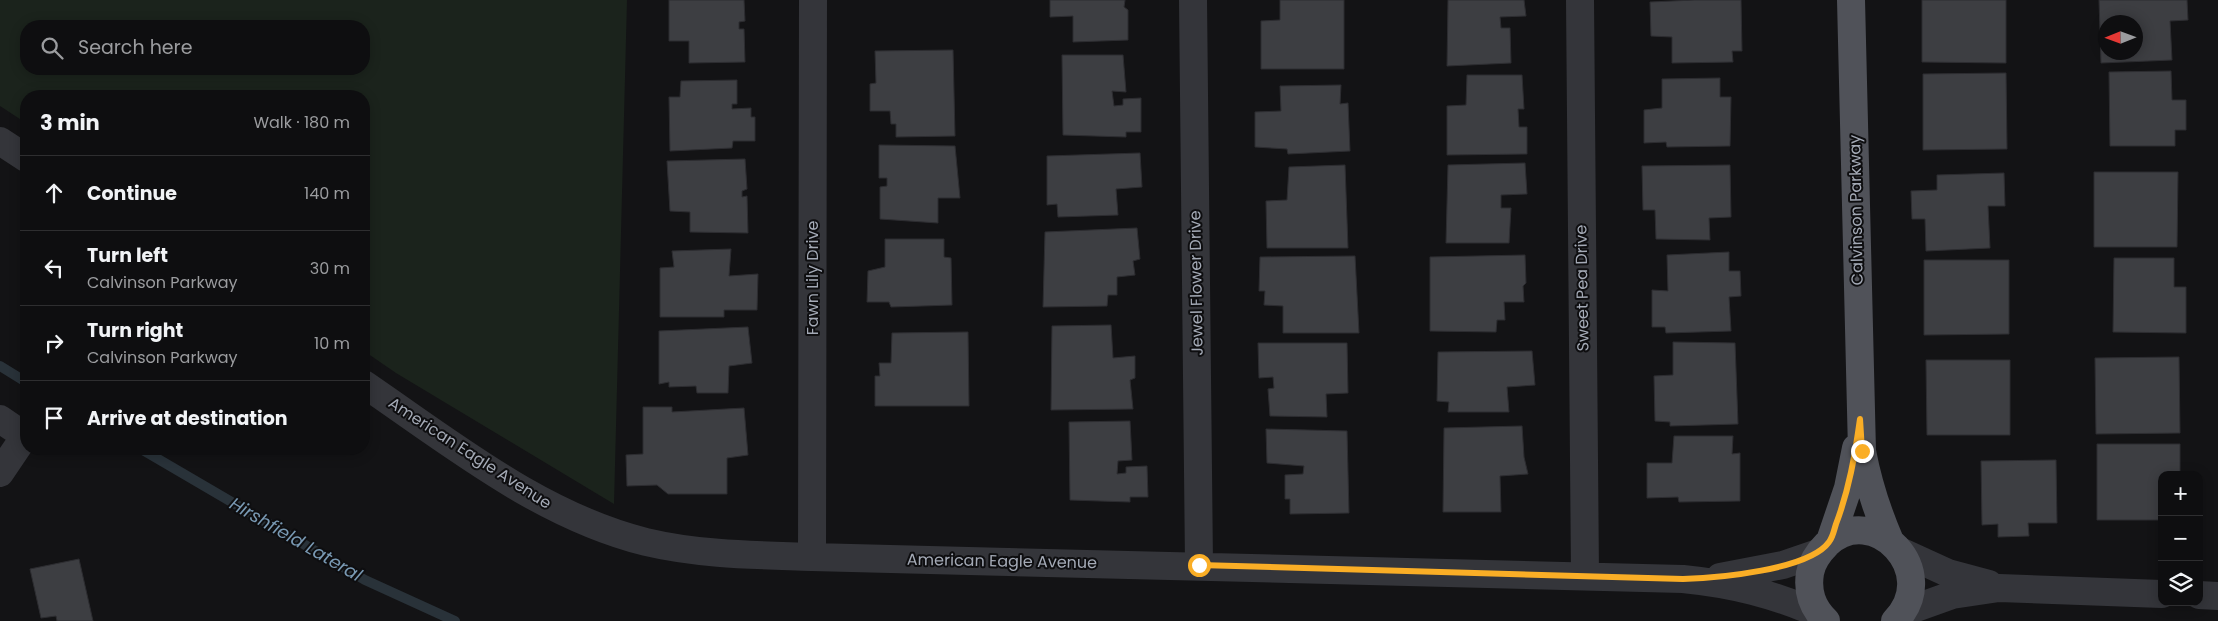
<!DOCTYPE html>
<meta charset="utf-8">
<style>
:root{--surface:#0e0e10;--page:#1c1c1e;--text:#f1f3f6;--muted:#9b9c9f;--line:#2e2e30}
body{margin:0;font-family:Poppins,sans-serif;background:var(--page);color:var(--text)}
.controls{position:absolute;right:15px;bottom:15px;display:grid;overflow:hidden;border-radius:10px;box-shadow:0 2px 12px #0003}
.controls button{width:45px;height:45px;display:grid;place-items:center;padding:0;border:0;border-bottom:1px solid var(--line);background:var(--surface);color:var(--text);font:25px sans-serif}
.compass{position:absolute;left:2098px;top:15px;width:45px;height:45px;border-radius:50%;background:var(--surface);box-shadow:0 2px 12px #0003;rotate:269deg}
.stop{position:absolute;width:15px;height:15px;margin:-11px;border:4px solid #faae26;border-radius:50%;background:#fff}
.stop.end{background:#faae26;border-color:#fff;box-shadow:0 1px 5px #0008}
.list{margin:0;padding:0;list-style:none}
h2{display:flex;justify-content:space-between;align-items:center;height:65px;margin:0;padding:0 20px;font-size:21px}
h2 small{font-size:16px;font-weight:400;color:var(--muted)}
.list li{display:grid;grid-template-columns:32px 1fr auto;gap:15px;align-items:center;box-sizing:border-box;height:75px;padding:0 20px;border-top:1px solid var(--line)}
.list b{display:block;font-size:19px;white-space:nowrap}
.list p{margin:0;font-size:16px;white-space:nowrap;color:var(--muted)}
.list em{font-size:16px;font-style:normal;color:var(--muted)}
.icon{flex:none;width:28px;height:28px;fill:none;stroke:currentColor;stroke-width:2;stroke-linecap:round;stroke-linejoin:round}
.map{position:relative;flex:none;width:2218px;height:621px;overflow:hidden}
.search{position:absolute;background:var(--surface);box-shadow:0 2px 12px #0003;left:20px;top:20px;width:350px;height:55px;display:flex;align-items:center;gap:12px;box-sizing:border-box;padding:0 18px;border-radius:20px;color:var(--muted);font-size:19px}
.panel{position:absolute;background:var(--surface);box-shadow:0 2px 12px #0003;left:20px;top:90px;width:350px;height:365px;border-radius:20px}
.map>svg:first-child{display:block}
</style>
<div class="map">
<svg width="2218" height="621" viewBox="0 0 2218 621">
<rect width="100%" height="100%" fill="#131315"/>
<path fill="#1b231c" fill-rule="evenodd" d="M0,0h627l-13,504 -218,-131 -32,-22v-255h-338v27l-26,-17zM26,26h338v43h-338z"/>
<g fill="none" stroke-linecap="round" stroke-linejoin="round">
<path stroke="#293239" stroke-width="10" d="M0,366l26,16
M141,449l224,131 90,41"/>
</g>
<path fill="#3d3e42" stroke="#2d2d31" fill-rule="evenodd" d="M669,0h75l1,21 -6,1v7h5l1,33 -56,1v-22h-20z
M1050,0h75l-1,7 4,3v30l-55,2v-26l-23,1z
M1280,0h64v69h-83v-48l19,-1z
M1448,0h76l2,16 -26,1 1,11h9l1,35 -64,3z
M1694,0h47l1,51h-10l1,11 -61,1v-26l-21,-1 -1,-34z
M1922,0h84v63l-84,-1z
M2099,0h88l1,20 -18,1 2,39 -71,3zM2106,22h30v30h-30z
M953,50l2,86 -59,1v-13h-5l-1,-13h-20v-27l6,-1 -1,-32z
M1062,55h61l3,37 -14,-1 2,15 9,-1v-6l18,-1v34h-15v5l-63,-2z
M2171,71l1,29h14v30h-11v16h-65l-1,-74z
M2006,73l1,76 -84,1v-76z
M1467,75h55l2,34h-6l1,18h8v27l-80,1v-49l19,-1z
M1720,78v19h11l-1,49 -63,1 -1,-5 -22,1v-33l18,-2v-29z
M737,80v24h-5v5l19,-1v9h4v24h-22l-1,7 -62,3 -1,-54h11l1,-16z
M1341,85l-1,19 8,-1 2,48 -62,3 -1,-5 -32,-2v-35l26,-1 -1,-25z
M879,145l76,1 5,52h-22v25l-58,-4v-32l7,-1v-8h-8z
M1140,153l2,34 -26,2 2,26 -60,2 -1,-13 -10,1v-49z
M745,159l2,30 -5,2v6l5,-1 1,37 -58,-1v-20l-20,-1 -3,-50z
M1525,163l2,31 -26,1v13h10l-2,35h-63l2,-78z
M1345,165l3,83h-81l-1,-47 21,-1 2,-33z
M1730,165l1,52 -22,1 1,22 -54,-1 -1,-29h-12l-1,-44z
M2094,172h84l-1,75h-83z
M2004,173l1,33h-17l2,42 -64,3 -1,-32h-13l-1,-28 26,-1v-15z
M1137,228l3,31 -7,2 2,14 -18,2v18h-9l-1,11 -64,1 2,-75z
M885,239h59v18l7,1 1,47 -61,2 -2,-5h-22l1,-31 17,-4z
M731,249l-2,27 29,-2 -1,36h-33v7h-64v-49l14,-1 -2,-16z
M1729,252v19h11l1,25 -12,1 2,34 -65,2 -1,-6h-13v-37l16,1 -1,-36z
M1525,255l1,28 -3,3 1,16h-20l1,18h-8l-1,12 -66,-1v-74z
M1355,256l4,77h-76v-27l-19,-1 1,-14h-6l1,-34z
M2114,258h60v29h12v46l-73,-1z
M1924,260h85v74l-85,1z
M1111,325l2,33 22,-2v22l-5,2 3,29 -82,1 1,-84z
M748,327l4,36 -23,3 -1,27h-31l-1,-7 -27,1v-5l-10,2v-53z
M968,332l1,74h-94v-30h5l-1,-13h12l1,-30z
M1673,342l62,1 3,81 -68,2v-4l-15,-1 -1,-45 19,-1z
M1258,343h89l1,50 -22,1 1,23 -57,-1 -2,-27 6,-1 -1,-11 -14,1z
M1532,351l3,34 -28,2 2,25h-61l1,-10 -12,-1 1,-49z
M2179,357l1,76 -84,1 -1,-76z
M1926,360h84v75h-83z
M643,407h29v5l72,-4 4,47 -21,3v36h-59l-11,-9 -30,1 -1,-31 17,-1z
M1130,421l2,39 -14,1 -1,13 9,-1v-6l21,-1 1,31h-18v5l-60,-2 -1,-78z
M1522,426l2,31 4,17 -28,2 1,36h-58l1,-84z
M1266,429l81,2 2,82 -59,1v-15h-5v-24l18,-1 1,-8 -37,-3z
M1674,436h59l-1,18 8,-1v48l-61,1 -1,-5 -31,1v-35h25z
M2097,444h83v31h-18v45h-65z
M2056,460l1,63h-29l1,13 -31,1v-13l-16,1 -1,-64z
M79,559l14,62h-36l-1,-5 -15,2 -11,-49z"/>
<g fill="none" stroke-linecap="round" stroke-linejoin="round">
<path stroke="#34353a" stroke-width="28" d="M1193,0l6,565
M1580,0l5,575
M0,141l26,17
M364,384c88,60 177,132 282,158 55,13 111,13 166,15l871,22c50,5 90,15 136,35
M0,419l25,17 -25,37
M1902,552l46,21 41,11
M812,557l1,-557
M1720,577l63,-12 35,-12
M2199,595l19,1
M1902,613l50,-18 47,-7 163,6"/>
<path stroke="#505259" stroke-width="28" d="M1851,0l11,451c6,32 15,60 28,90
M1830,541l18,-53 8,-40
M1826,621c-14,-14 -19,-29 -16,-48 2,-12 9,-21 17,-29 46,-44 116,28 68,77"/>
</g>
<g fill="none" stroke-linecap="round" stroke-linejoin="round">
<path stroke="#faae26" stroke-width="6" d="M1199,565l484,14c34,-1 126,-9 146,-37 4,-5 5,-12 7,-18 13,-34 19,-69 24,-105l2,32"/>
</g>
<g text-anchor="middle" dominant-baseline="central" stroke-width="4" stroke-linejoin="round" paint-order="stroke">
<g font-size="16" fill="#a4aab6" stroke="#0e0e10">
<text transform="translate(1856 210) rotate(-91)">Calvinson Parkway</text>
<text transform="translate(812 278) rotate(-90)">Fawn Lily Drive</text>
<text transform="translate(1196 283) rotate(-91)">Jewel Flower Drive</text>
<text transform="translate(1582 288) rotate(-91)">Sweet Pea Drive</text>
<text transform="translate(470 453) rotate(33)">American Eagle Avenue</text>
<text transform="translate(1002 561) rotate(1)">American Eagle Avenue</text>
</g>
<g font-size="18" font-style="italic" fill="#7999b3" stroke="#0e0e10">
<text transform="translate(296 539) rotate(30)">Hirshfield Lateral</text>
</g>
</g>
</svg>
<div class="controls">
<button>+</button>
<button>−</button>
<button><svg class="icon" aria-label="layers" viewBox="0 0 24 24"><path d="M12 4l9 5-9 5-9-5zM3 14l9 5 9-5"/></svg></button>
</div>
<svg class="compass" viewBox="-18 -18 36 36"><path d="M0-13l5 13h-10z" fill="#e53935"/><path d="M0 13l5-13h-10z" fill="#9b9c9f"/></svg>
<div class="stop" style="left:1199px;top:565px"></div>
<div class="stop end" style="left:1862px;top:451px"></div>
<div class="search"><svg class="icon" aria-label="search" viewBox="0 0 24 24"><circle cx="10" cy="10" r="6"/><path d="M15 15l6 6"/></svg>Search here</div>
<section class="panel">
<h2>3 min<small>Walk · 180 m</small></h2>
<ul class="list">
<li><svg class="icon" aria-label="ahead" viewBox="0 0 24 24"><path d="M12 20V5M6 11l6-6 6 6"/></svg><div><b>Continue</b></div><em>140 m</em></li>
<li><svg class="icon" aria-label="left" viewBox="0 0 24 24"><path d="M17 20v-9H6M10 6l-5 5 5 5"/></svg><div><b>Turn left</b><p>Calvinson Parkway</p></div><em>30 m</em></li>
<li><svg class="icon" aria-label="right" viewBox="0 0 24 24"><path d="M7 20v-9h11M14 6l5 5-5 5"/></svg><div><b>Turn right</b><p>Calvinson Parkway</p></div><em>10 m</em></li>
<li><svg class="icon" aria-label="arrive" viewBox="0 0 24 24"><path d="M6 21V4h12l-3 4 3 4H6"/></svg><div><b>Arrive at destination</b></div></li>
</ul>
</section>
</div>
